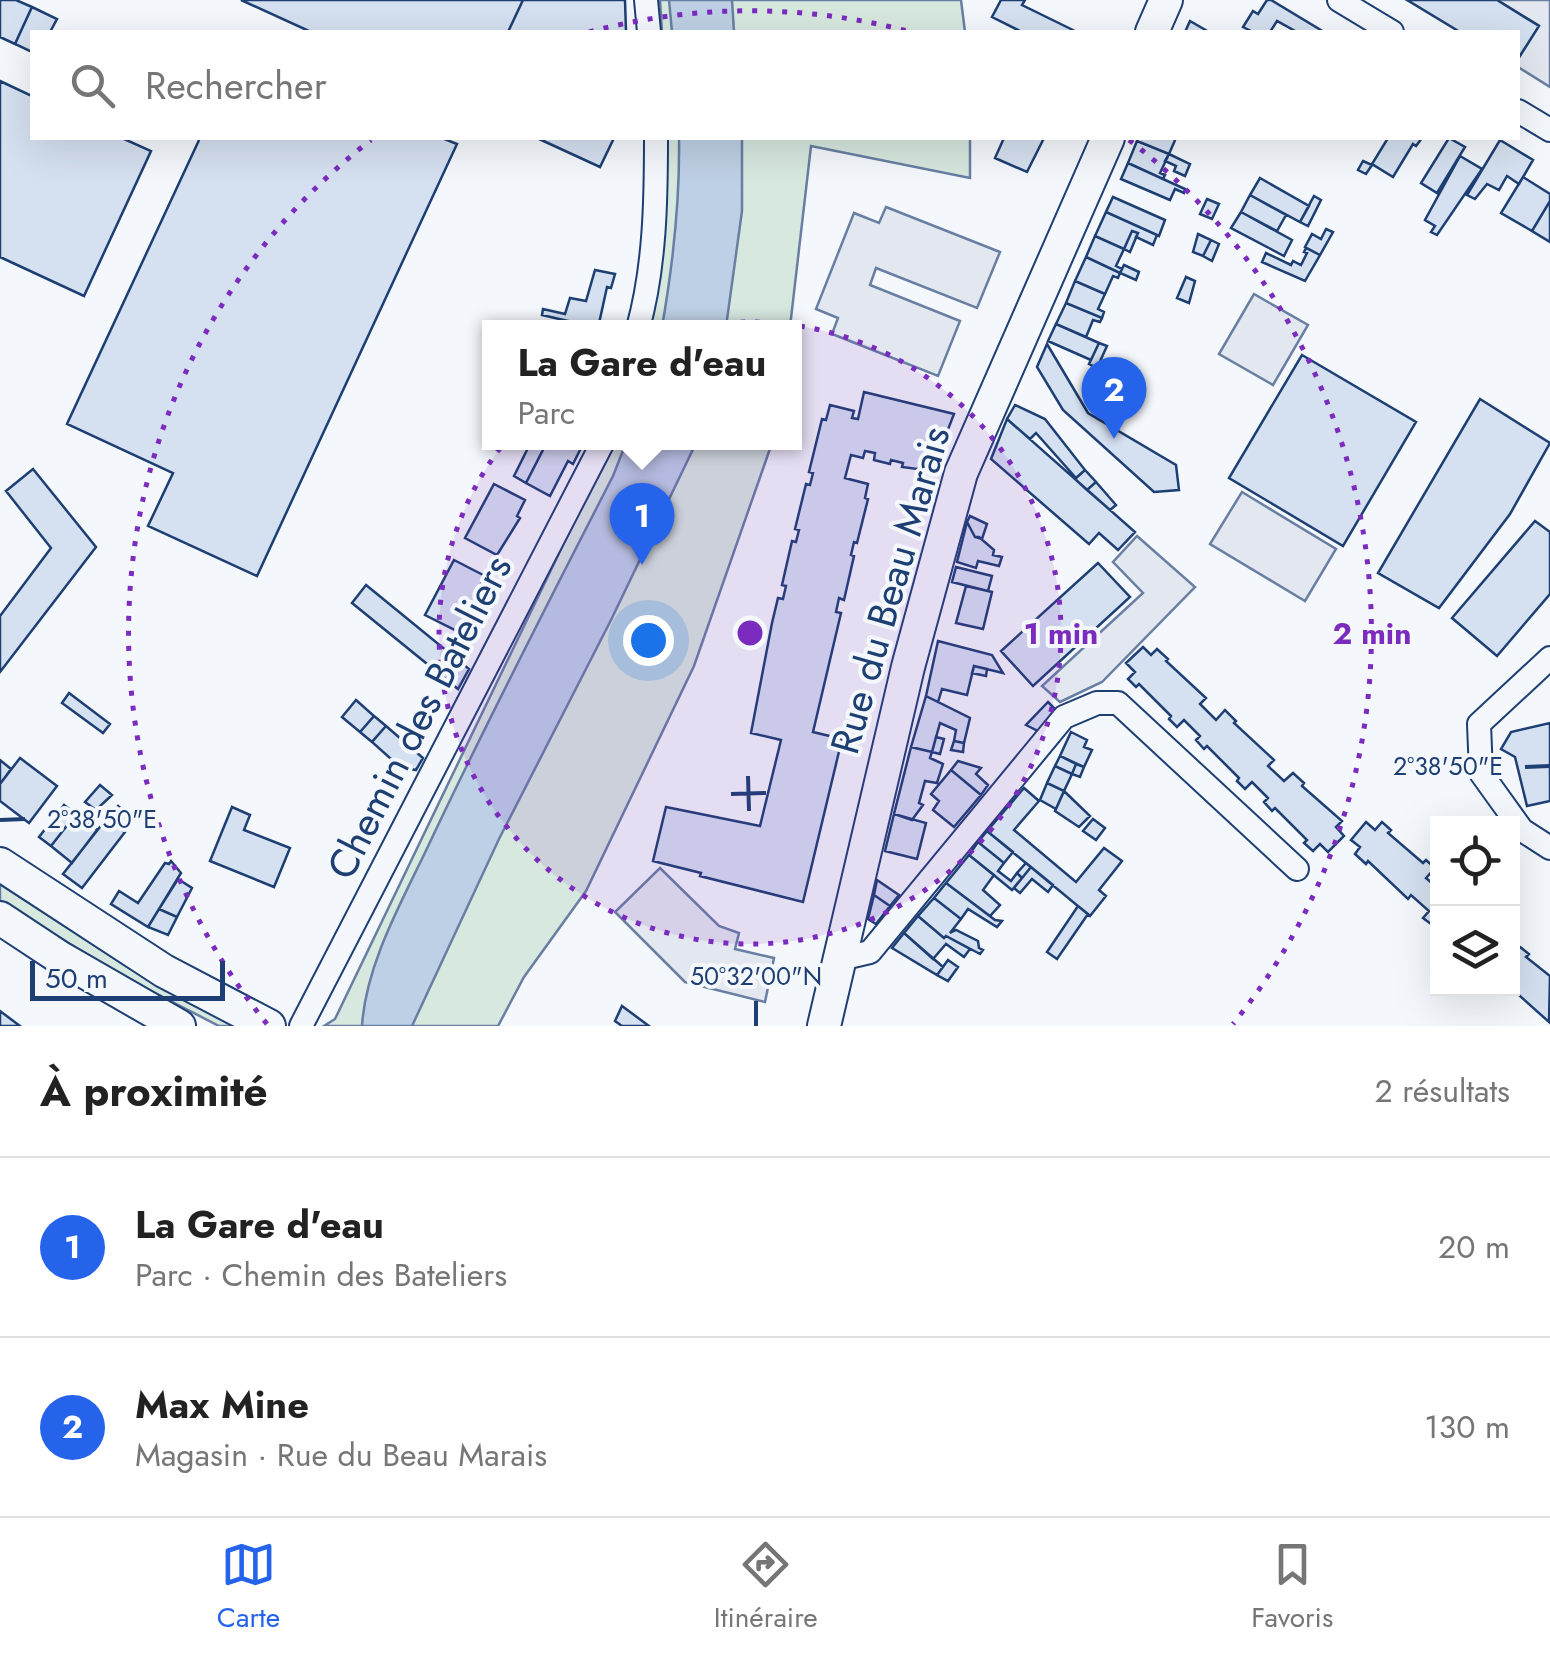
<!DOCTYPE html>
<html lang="fr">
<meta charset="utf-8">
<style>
:root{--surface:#fff;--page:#f6f6f6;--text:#222;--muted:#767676;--line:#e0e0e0;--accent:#2563eb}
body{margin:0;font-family:Jost,sans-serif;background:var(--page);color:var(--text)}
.controls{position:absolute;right:30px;bottom:30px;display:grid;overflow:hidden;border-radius:0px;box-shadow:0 10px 40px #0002}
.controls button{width:90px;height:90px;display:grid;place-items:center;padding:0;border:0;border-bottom:2px solid var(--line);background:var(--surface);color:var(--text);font:50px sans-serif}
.scale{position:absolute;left:30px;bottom:25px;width:195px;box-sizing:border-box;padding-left:10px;border:5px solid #1d3f73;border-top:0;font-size:28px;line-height:35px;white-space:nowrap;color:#1d3f73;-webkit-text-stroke:8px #f4f7fb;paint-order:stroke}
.you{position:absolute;left:648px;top:640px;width:35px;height:35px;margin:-25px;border:8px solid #fff;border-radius:50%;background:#1a73e8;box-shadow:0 0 0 15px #1a73e833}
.badge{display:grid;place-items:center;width:65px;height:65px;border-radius:50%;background:var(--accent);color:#fff;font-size:32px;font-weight:700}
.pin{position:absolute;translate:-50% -82px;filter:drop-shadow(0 2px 5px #0008)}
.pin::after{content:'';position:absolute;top:52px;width:35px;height:30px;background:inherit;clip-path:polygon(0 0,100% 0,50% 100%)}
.popup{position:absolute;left:482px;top:320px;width:320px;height:130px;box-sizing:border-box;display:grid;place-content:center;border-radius:0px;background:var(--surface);filter:drop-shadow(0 2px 8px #0005);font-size:32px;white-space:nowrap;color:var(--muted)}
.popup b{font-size:38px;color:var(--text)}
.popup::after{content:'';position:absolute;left:50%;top:100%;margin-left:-20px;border:20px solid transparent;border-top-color:var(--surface)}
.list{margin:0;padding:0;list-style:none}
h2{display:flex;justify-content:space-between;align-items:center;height:130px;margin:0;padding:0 40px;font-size:42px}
h2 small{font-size:32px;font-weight:400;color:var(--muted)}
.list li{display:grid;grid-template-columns:65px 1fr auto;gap:30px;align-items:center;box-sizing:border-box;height:180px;padding:0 40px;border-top:2px solid var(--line)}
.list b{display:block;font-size:38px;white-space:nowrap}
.list p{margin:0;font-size:32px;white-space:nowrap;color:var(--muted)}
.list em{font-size:32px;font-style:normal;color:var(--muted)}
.icon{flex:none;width:55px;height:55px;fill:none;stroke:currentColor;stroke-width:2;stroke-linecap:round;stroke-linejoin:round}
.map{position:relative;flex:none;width:1550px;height:1026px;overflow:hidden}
.search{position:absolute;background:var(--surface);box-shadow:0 10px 40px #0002;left:30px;right:30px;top:30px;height:110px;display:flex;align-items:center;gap:25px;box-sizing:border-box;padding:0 35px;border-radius:0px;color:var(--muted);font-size:38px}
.sheet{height:490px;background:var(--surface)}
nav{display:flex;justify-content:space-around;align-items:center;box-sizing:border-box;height:140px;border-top:2px solid var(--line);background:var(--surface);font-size:28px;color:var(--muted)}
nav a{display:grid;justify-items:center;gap:5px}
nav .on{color:var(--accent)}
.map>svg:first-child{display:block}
</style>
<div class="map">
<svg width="1550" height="1026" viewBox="0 0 1550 1026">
<rect width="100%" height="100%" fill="#f4f7fb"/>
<path fill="#d7e8df" stroke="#687fa3" stroke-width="2.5" d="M660,0h301l4,32h-303z
M665,138h305v40l-159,-32 -21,181 -141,1z
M612,443h160l-78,223 -108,225 -62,86 -26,49h-174l11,-7z
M0,884l129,84 107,58h-17l-95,-49 -124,-76z"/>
<path fill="#e3e8f0" stroke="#687fa3" stroke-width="2.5" d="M1497,0h53v87l-32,-20v-8l20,-34z
M886,207l114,45 -23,56 -101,-40 -6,17 90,36 -22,55 -106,-42 6,-16 -22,-9 38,-96 25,10z
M1254,294l54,31 -35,60 -54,-31z
M1242,492l94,57 -31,52 -95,-57z
M1137,536l58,51 -93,95 -42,20 -18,-16 101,-93 -30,-31z
M660,868l59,58 20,7 -4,16 39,9 -9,44 -80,-20 -70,-70z"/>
<path fill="#bed0e5" stroke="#687fa3" stroke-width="2.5" d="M669,0h63l2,32h-62z
M679,138h63v73l-16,116h-64c11,-63 18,-126 17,-189z
M626,443h70l-85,177 -112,219 -87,187h-50c4,-64 42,-128 69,-186 58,-123 120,-243 182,-364z"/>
<path fill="#d5e0f0" stroke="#1d3f73" stroke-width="2.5" d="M0,0h16l16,7 -17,37 -15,-7z
M241,0h282l-15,32h-197z
M523,0h102l1,32h-118z
M1001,0h24l-3,5 55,27h-55l-30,-15z
M1267,0h4l53,32h-27l-20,-11 -7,11h-23l2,-2 -6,-3 10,-16 5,3z
M1407,0h90l42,26 -21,33v-27h-58z
M32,7l25,12 -7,13h-18v20l-17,-8z
M1190,21l19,11h-24z
M0,81l32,15v42h90l29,13 -67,145 -84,-39z
M200,138h242l15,6 -200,432 -109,-50 25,-53 -106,-49z
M537,138h77l-14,29z
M1004,138h40l-17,34 -32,-14z
M1139,138h37l-7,16 -32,-13z
M1388,138h34l-6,8 -3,-2 -20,33 -21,-13z
M1449,138l16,9 -28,46 -16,-10z
M1500,140l33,20 -14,24 -12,-8 -8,14 -12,-6 -12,15 -8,-4z
M1137,141l32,13 -9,19 5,2 -2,4 -35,-16z
M1169,154l21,10 -5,12 -11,-5 2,-5 -11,-5z
M1460,156l22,13 -45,66 -6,-3 4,-6 -10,-6z
M1363,161l9,4 -6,9 -8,-4z
M1128,163l57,26 -1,4 -9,-4 -5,11 -49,-21z
M1523,177l27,17v7l-18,30 -31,-18z
M1260,178l49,28 -9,16 -50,-27z
M1250,195l36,20 -9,16 -36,-19z
M1314,196l7,4 -13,26 -8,-4z
M1113,197l52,23 -6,16 -53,-24z
M1207,199l12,5 -7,15 -12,-5z
M1550,201v41l-18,-11z
M1106,212l51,23 -4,10 -17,-8 2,-4 -6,-2 -8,18 -29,-13z
M1241,212l51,28 -8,16 -53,-28z
M1326,229l7,3 -13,23 -15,-8 7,-13 9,5z
M1132,231l6,2 -8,19 -6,-3z
M1198,234l13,6 -8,16 -10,-4z
M1095,236l29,13 -8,17 6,3 -2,4 -34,-16z
M1211,240l8,4 -7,17 -9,-5z
M1306,248l14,7 -15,26 -43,-19 4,-9 25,12 2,-4 8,4 6,-12 -3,-1z
M1086,257l34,16 -2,5 -5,-2 -8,18 -30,-13z
M1124,265l15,7 -3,8 -16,-7z
M595,270l20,4 -4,14 -4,-1 -9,41 -56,-13 1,-6 22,5 5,-16 16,3z
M1186,277l9,4 -6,22 -12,-5z
M1075,281l30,13 -7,15 6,3 -2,6 -36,-15z
M1066,303l36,15 -2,4 -7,-2 -7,17 -30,-13z
M1056,324l43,19 -8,17 -43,-19z
M1099,343l8,3 -10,22 -8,-4z
M1047,344l41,69 88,52 3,25 -25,2 -91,-82 -26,-43z
M1302,355l114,67 -73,124 -114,-68z
M864,392l90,22 -22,57 -30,-4 1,-4 -12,-3 -1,4 -16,-4 1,-7 -10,-2 -2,7 -12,-3 -6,23 23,6 -3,14 3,1 -11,44 -3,-1 -3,13 3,1 -10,44 -5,-2 -3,14 5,1 -28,119 29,7 -39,163 -103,-26 1,-3 -48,-12 13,-54 94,19 21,-86 -30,-7 21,-110 6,-25 5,1 3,-13 -4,-1 10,-44 4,1 3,-12 -4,-1 11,-45 4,1 3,-12 -4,-1 13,-53 4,1 4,-15 24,6 -2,7 6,1z
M1480,399l70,44 -40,71 -71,94 -61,-35z
M1015,405l30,14 40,51 -9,8 -40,-45 -6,6 -23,-20z
M1007,419l128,113 -17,18 -19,-17 -10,11 -98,-85z
M531,442h16l-21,41 -12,-7z
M547,442h37l-11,22 -5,-3 -18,35 -24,-13z
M33,469l63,78 -96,125v-56l51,-68 -45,-57z
M1085,470l11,12 -9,8 -12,-11z
M1096,482l20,23 -6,5 -23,-20z
M494,484l31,16 -8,16 3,2 -23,37 -32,-17z
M970,516l17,8 -5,15 -7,-2 -8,-15z
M1535,521l15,11v62l-53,62 -45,-38z
M967,522l8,15h4l15,13 -1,5 9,2 -3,9 -21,-5 -2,7 -19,-6z
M454,560l31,16 -8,16 3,2 -23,37 -32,-16z
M1098,563l32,34 -97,89 -32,-35z
M956,567l36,9 -4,15 -36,-9z
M366,585l103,84 -11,20 -106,-86z
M966,586l26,6 -9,37 -27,-6z
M938,641l54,14 11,18 -29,-7 -7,29 -25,-6 -4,13 -12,-6z
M1143,647l8,8 6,-6 11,10 -2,2 40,37 -6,6 16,16 9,-10 11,11 -2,2 40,37 -6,6 16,15 9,-8 11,10 -2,3 40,35 -6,6 8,9 -16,16 -8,-8 -7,7 -9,-8 3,-3 -32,-32 -3,3 -8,-9 4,-4 -16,-16 -7,7 -8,-8 2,-3 -32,-32 -3,3 -8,-9 4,-4 -16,-16 -7,7 -8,-8 2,-3 -32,-32 -3,3 -8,-8 7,-7 -9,-9z
M974,666l13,3 -1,7 -14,-3z
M69,693l41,31 -7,9 -41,-30z
M926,696l44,22 -6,25 -10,-2 2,-11 -16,-7 -8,29 -21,-5z
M356,700l18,16 -14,16 -18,-15z
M1048,702l10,10 -20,19 -12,-6z
M374,716l12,10 -14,16 -12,-10z
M1550,723v78l-23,5 -12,-49 -14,-8 10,-17z
M386,726l37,32 -7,12 -16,-3 -28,-25z
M1071,732l16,8 -3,7 8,3 -8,17 -24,-11z
M936,737l8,2 -4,15 -8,-2z
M954,741l10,2 -1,9 -12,-2z
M911,747l21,5 -2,6 13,6 -6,19 -12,-2 -6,22 4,2 -11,15 -18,-6z
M1060,756l16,8 -4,10 -17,-8z
M20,758l37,28 -28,37 -29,-22v-17z
M0,760l11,9 -11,15z
M958,761l23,7 -5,6 12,11 -7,10 -30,-25z
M1076,764l8,3 -4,10 -8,-3z
M1055,766l17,8 -8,17 -17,-8z
M951,770l30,25 -27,32 -21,-17 6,-9 -8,-7z
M1047,783l17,8 -8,18 -16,-9z
M100,785l12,10 -16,15 -11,-8z
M1024,788l15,13 -25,29 62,52 28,-34 18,13 -23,29 7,6 -16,20 -103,-85z
M1064,791l26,25 -11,11 -24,-16z
M64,805l12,9 -25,32 -12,-9z
M118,806l16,12 -11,13 -15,-12z
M232,807l18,8 -6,15 46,18 -16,39 -64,-26z
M76,814l21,16 -25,33 -21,-17z
M894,814l32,9 -9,36 -32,-8z
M107,818l18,14 -43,56 -19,-14z
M1093,819l12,9 -9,12 -13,-9z
M1366,822l9,8 7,-8 9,8 -3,3 35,30 3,-3 9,8 -9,10 12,10 -3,39 -12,-9 6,-7 -18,-16 -3,4 -40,-38 -2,3 -11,-10 5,-7 -9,-7z
M987,831l26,21 -9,11 -26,-21z
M978,842l26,21 -6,8 13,10 6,-8 5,5 -10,12 -43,-35z
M969,855l25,20 -11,15 17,15 -10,11 -44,-33z
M171,861l10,12 -33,54 -37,-23 8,-13 19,12 27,-40 4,1z
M1026,863l5,4 -9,11 -5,-5z
M1031,867l22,18 -5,7 -16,-13 -12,14 -6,-5z
M178,879l14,9 -15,29 -18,-8z
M877,880l22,15 -9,11 -16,-11z
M946,883l49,37 7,1 -5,6 -29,-18 -7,10 -27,-21z
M874,895l16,11 -14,18 -8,-5z
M934,898l27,21 -11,14 6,-3 22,11 1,7 4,2 -3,4 -34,-18 -2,2 -26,-22z
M1078,906l10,8 -31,45 -10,-7z
M159,909l18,8 -9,18 -20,-8z
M918,916l26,22 2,-2 24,13 -6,8 -18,-13 -13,15 -29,-26z
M904,933l39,34 -6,8 -45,-27z
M1520,947l9,7 -3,3 24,19 -1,46 -38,-34 1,-34z
M948,960l10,7 -10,14 -11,-6z
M622,1006l27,20h-27l-7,-5z
M0,1011l20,15h-20z"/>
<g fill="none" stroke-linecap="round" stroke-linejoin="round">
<defs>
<path id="street" d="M646,0l3,32
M1339,0l53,32
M1518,111l32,19
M638,328c17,-61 18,-128 18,-190
M1550,658l-71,66 2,49 41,57 28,18
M840,959l30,-7 194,-235 33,-14h21l179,166
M301,1026l302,-584"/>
<path id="secondary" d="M1152,32l14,-32
M0,864l164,107 105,55
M0,918l59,39 120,69
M824,1026l84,-359 53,-194 147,-335"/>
</defs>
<use href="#street" stroke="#1d3f73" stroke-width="26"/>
<use href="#secondary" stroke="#1d3f73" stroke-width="36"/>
<use href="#street" stroke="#f4f7fb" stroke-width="22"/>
<use href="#secondary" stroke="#f4f7fb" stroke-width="32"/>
</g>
<path fill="none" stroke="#1d3f73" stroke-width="4" d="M1525,767l25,-1M748,776l1,35M731,794l35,-1M0,820l25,-1M756,1001v25"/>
<circle cx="750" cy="633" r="311" fill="#7b2cbf" fill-opacity=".12"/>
<g fill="none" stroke="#7b2cbf" stroke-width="5" stroke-dasharray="5 10">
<circle cx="750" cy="633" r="311"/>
<path d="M267 1024A622 622 0 0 1 371 140M589 32A622 622 0 0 1 911 32M1129 140A622 622 0 0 1 1233 1024"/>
</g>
<g text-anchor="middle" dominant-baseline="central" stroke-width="8" stroke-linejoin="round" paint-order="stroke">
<g font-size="40" fill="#1d3f73" stroke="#f4f7fb">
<text transform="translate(890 590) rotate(-74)">Rue du Beau Marais</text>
<text transform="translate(419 717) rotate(-63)">Chemin des Bateliers</text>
</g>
</g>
<g font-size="25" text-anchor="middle" fill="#1d3f73" stroke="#f4f7fb" stroke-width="8" stroke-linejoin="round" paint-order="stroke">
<text x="1448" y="775">2°38'50"E</text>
<text x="102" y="828">2°38'50"E</text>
<text x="756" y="985">50°32'00"N</text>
</g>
<circle cx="750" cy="633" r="15" fill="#7b2cbf" stroke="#f4f7fb" stroke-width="5"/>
<g font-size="30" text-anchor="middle" font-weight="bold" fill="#7b2cbf" stroke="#f4f7fb" stroke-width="8" stroke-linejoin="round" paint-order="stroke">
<text x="1061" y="644">1 min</text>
<text x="1372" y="644">2 min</text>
</g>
</svg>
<div class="controls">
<button><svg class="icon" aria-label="locate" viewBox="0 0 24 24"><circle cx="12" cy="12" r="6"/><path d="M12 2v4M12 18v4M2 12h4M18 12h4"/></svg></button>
<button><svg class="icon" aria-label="layers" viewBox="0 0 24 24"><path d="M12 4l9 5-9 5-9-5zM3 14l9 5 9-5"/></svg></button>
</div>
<div class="scale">50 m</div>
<div class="you"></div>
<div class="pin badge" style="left:642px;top:565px">1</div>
<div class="popup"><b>La Gare d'eau</b>Parc</div>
<div class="pin badge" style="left:1114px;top:439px">2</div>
<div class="search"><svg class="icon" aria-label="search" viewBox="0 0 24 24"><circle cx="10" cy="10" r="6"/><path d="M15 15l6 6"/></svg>Rechercher</div>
</div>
<section class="sheet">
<h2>À proximité<small>2 résultats</small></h2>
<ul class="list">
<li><span class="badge">1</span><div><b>La Gare d'eau</b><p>Parc · Chemin des Bateliers</p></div><em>20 m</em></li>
<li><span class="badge">2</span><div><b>Max Mine</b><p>Magasin · Rue du Beau Marais</p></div><em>130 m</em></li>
</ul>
</section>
<nav>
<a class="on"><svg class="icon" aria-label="map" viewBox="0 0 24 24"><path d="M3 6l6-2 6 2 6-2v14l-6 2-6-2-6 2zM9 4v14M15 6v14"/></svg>Carte</a>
<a><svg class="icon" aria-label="directions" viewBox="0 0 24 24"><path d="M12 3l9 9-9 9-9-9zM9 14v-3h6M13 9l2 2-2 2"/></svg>Itinéraire</a>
<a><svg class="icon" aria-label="saved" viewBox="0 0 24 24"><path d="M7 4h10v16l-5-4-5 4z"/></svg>Favoris</a>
</nav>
